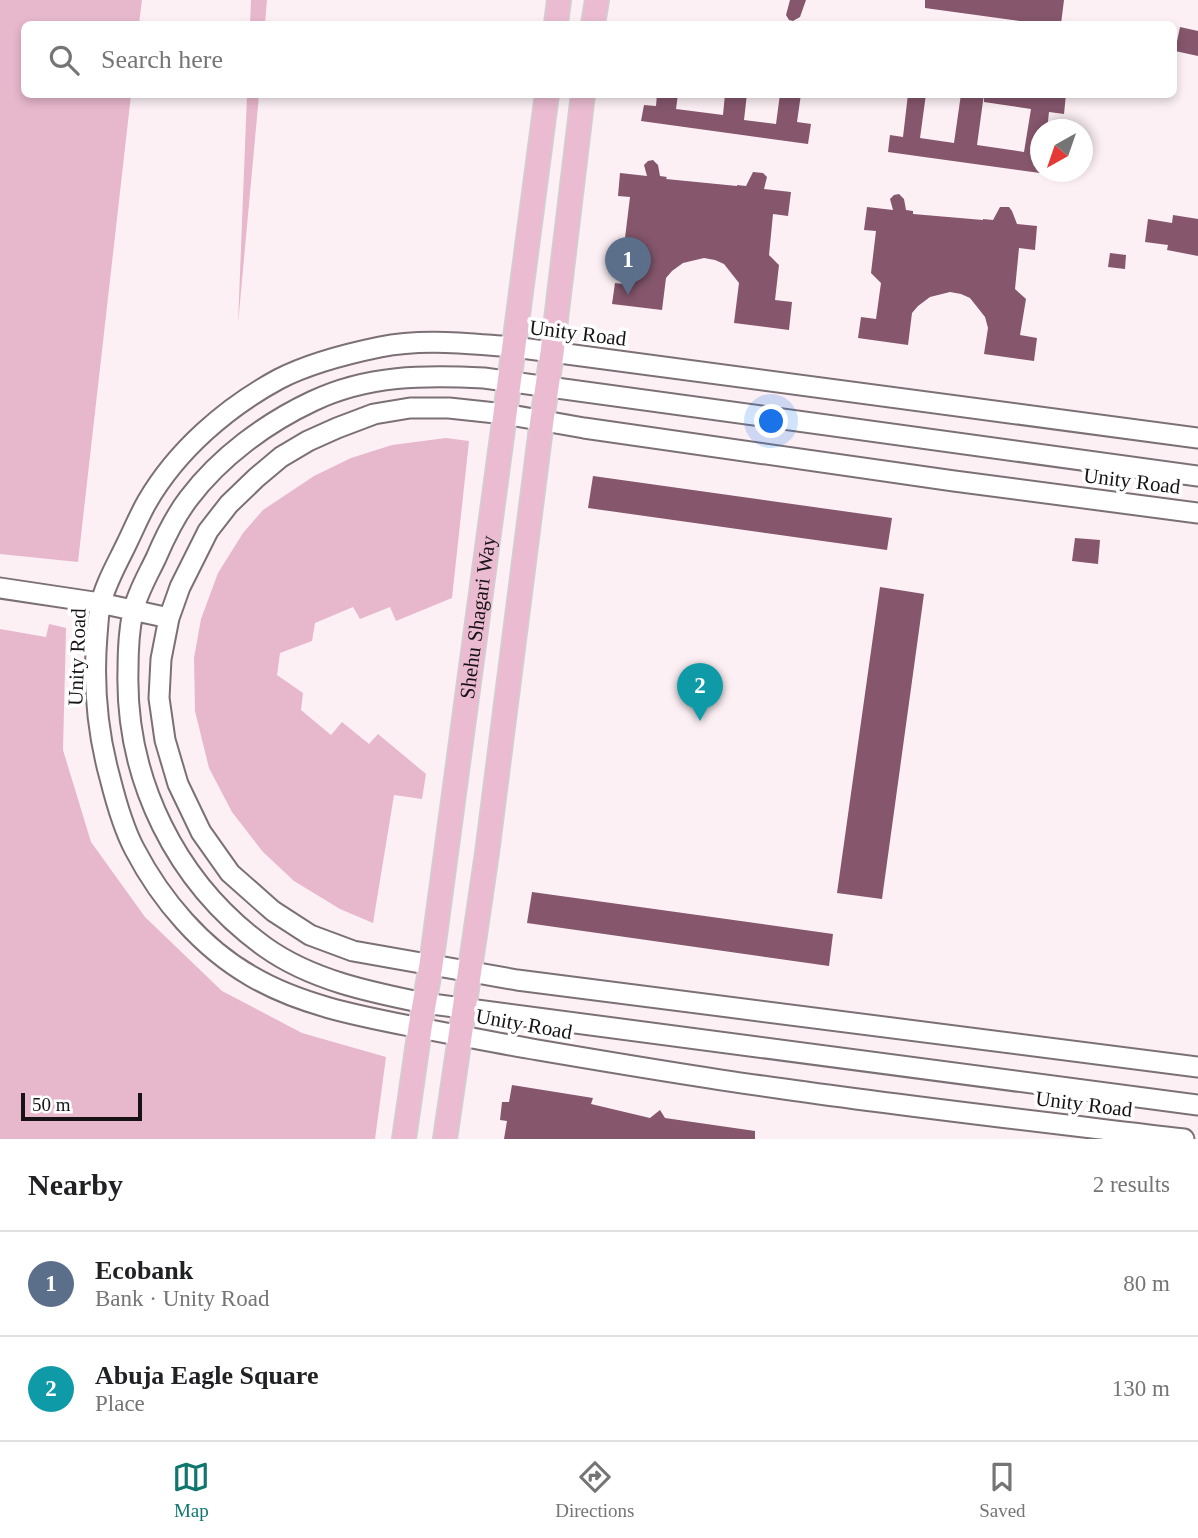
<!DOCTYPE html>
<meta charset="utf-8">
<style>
:root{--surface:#fff;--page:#f6f6f6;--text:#202124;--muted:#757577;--line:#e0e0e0;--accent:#0f766e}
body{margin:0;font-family:Georgia,serif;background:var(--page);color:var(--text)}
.compass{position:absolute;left:1030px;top:119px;width:63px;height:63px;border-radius:50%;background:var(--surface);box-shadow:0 4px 10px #0003;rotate:220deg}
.scale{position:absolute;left:21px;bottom:18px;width:121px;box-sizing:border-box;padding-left:7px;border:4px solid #171314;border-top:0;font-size:19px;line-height:24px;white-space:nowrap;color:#171314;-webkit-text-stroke:5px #fff;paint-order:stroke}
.you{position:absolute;left:772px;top:422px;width:24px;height:24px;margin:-18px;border:5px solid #fff;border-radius:50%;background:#1a73e8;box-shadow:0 0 0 10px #1a73e833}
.badge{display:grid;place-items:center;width:46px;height:46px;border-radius:50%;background:var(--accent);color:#fff;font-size:23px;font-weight:700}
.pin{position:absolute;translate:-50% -58px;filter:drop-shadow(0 2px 4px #0008)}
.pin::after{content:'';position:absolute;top:37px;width:24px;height:21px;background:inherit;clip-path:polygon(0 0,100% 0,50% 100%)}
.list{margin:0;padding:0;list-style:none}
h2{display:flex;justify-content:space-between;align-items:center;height:91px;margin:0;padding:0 28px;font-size:30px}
h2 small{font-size:23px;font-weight:400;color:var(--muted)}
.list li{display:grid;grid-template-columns:46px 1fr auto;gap:21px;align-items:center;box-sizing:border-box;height:105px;padding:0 28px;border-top:2px solid var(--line)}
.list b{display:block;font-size:26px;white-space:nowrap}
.list p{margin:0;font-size:23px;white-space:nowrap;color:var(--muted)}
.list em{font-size:23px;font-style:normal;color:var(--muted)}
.icon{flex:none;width:38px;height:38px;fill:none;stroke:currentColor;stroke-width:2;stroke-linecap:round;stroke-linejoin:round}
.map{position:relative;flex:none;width:1198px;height:1139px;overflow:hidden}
.search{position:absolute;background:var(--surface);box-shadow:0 4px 10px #0003;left:21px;right:21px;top:21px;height:77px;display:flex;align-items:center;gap:18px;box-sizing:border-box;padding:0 24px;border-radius:10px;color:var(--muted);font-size:26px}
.sheet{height:301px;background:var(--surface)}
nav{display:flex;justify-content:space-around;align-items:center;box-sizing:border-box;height:98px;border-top:2px solid var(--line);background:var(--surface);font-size:19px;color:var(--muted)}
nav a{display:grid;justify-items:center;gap:4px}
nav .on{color:var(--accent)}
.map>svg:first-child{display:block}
</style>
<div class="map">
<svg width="1198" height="1139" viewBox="0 0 1198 1139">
<rect width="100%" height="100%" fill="#fcf0f5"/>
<path fill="#e7b7cc" d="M0,0h142l-3,24h-115v70l107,1 -53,467 -78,-8z
M251,0h16l-2,24h-15z
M247,95h12l-21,229z
M446,438l23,3 -17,157 -56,23 -6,-14 -30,12 -7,-12 -38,16 -3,18 -32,12 -3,22 26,18 -2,17 30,25 11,-13 27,22 9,-10 48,40 -4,25 -28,-4 -21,128 -33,-14 -46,-28 -31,-29 -31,-40 -23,-44 -14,-57 -1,-53 7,-39 17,-46 25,-40 20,-23 51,-34 37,-18 41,-13z
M49,624l17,4 -3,122 28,92 54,75 77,74 80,42 84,24 -11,82h-375v-510l46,8z"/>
<path fill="#85566c" d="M790,0h16l-6,17 -7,4 -4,-1 -3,-5z
M925,0h139l-3,24h-20l-116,-16z
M1180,27l18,4v25l-23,-5z
M657,94h21l-2,15 47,6 2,-21h22l-3,26 32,4 4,-30h21l-4,28 14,2 -3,20 -167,-23 3,-16 12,1z
M908,94h18l-6,44 34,5 7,-49h23l-7,51 47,7 7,-43 -47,-7v-8h82l-2,20 -15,-2 -2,18h-7v43l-152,-21 2,-17 13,2z
M653,160l5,5 2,11 7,1 -1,2 71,7v-1l9,1 7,-14 10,1 4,4 -3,12 27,3 -3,24 -15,-2 -4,41 10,10 -4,35 17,2 -3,28 -55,-7 5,-40 -15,-19 -9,-4 -11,-2 -21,5 -11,8 -6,7 -4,32 -50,-6 3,-21 15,2 4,-36 -9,-11 5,-41 -12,-1 2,-23 27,3 -3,-11 4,-4z
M899,194l5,5 2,11 7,1v3l70,6v-1l10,1 7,-13h9l3,4 5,13 20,2 -2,24 -16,-2 -4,41 11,10 -6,36 17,3 -3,23 -50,-7 4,-26 -3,-11 -15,-19 -9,-4 -11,-2 -20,5 -12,9 -6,7 -4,32 -50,-7 3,-21 15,2 5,-36 -10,-10 5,-42 -12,-1 3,-23 26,3 -3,-11 4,-4z
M1173,215l25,4v37l-31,-6 1,-5 -23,-3 3,-23 24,4z
M1110,253l16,2 -1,14 -17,-2z
M593,476l299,42 -5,32 -299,-42z
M1075,538l25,2 -2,24 -26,-3z
M880,587l44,7 -42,305 -45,-6z
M532,892l301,42 -4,32 -302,-43z
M512,1085l81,13 -2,6 59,14 10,-8 5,8 90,13v8h-251l3,-18 -7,-1 2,-18h7z"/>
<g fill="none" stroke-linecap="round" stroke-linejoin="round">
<defs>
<path id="minor" d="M1198,476l-714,-98c-60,-3 -116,-3 -171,23 -47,22 -93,56 -124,97 -14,18 -24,39 -33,60 -8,17 -19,35 -23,54 -4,18 -5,39 -5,58 -3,109 48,213 137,277 46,33 105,45 159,56l774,102
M1198,513l-244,-32 -370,-53 -79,-14 -56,-6h-39l-36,6 -37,14 -29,13 -27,16 -25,21 -27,26 -21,27 -28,56 -11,31 -8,41 -2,39 6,42 13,44 23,48 29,41 43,38 37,24 43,16 164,29 681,87
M0,588l100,15 69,15
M1184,1139c-133,-16 -267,-31 -400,-50 -82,-11 -164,-25 -246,-39 -41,-7 -82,-15 -123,-23 -56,-11 -115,-22 -164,-51 -49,-28 -90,-76 -116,-126 -12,-22 -19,-48 -25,-72 -13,-47 -17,-94 -13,-143 1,-9 1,-19 3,-28 4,-21 17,-43 26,-62 7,-14 13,-29 21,-43 30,-52 80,-95 132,-123 31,-16 67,-25 101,-32 44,-9 89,-3 134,0l684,91"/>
<g id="major">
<path d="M556,24l3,-24"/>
<path d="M593,24l4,-24"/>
<path id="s1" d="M404,1139l16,-111 11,-63 74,-551 42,-320"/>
<path d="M445,1139l42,-286 55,-433 10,-67 31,-259"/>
</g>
</defs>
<use href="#minor" stroke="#7b7075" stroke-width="23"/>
<use href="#major" stroke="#d1d0d0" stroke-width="26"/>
<use href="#minor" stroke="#fff" stroke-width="19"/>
<use href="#major" stroke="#eabbd1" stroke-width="23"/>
</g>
<g text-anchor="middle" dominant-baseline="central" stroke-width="7" stroke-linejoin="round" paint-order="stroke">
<g font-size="21" fill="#171314" stroke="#fff">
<text transform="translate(578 333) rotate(7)">Unity Road</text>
<text transform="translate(1132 481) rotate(7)">Unity Road</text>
<text stroke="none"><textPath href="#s1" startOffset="527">Shehu Shagari Way</textPath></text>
<text transform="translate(77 657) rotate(-88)">Unity Road</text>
<text transform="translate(524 1024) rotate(10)">Unity Road</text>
<text transform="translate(1084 1104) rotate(7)">Unity Road</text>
</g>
</g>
</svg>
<svg class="compass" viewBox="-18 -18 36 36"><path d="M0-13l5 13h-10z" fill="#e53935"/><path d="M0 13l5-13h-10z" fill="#757577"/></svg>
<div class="scale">50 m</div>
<div class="you"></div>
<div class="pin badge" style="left:628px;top:295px;background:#5c6f8a">1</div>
<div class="pin badge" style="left:700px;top:721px;background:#0f9aa8">2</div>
<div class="search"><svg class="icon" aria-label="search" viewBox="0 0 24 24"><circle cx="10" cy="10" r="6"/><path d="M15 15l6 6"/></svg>Search here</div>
</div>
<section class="sheet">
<h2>Nearby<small>2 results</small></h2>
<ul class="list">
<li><span class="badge" style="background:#5c6f8a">1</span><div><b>Ecobank</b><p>Bank · Unity Road</p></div><em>80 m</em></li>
<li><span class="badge" style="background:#0f9aa8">2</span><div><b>Abuja Eagle Square</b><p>Place</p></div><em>130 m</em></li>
</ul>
</section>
<nav>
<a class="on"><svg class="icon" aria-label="map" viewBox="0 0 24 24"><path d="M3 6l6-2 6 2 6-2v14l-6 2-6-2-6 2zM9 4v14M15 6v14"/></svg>Map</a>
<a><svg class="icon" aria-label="directions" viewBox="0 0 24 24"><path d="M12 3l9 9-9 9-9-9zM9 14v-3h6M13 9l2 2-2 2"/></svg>Directions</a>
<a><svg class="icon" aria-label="saved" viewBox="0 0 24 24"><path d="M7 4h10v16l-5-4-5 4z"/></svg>Saved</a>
</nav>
